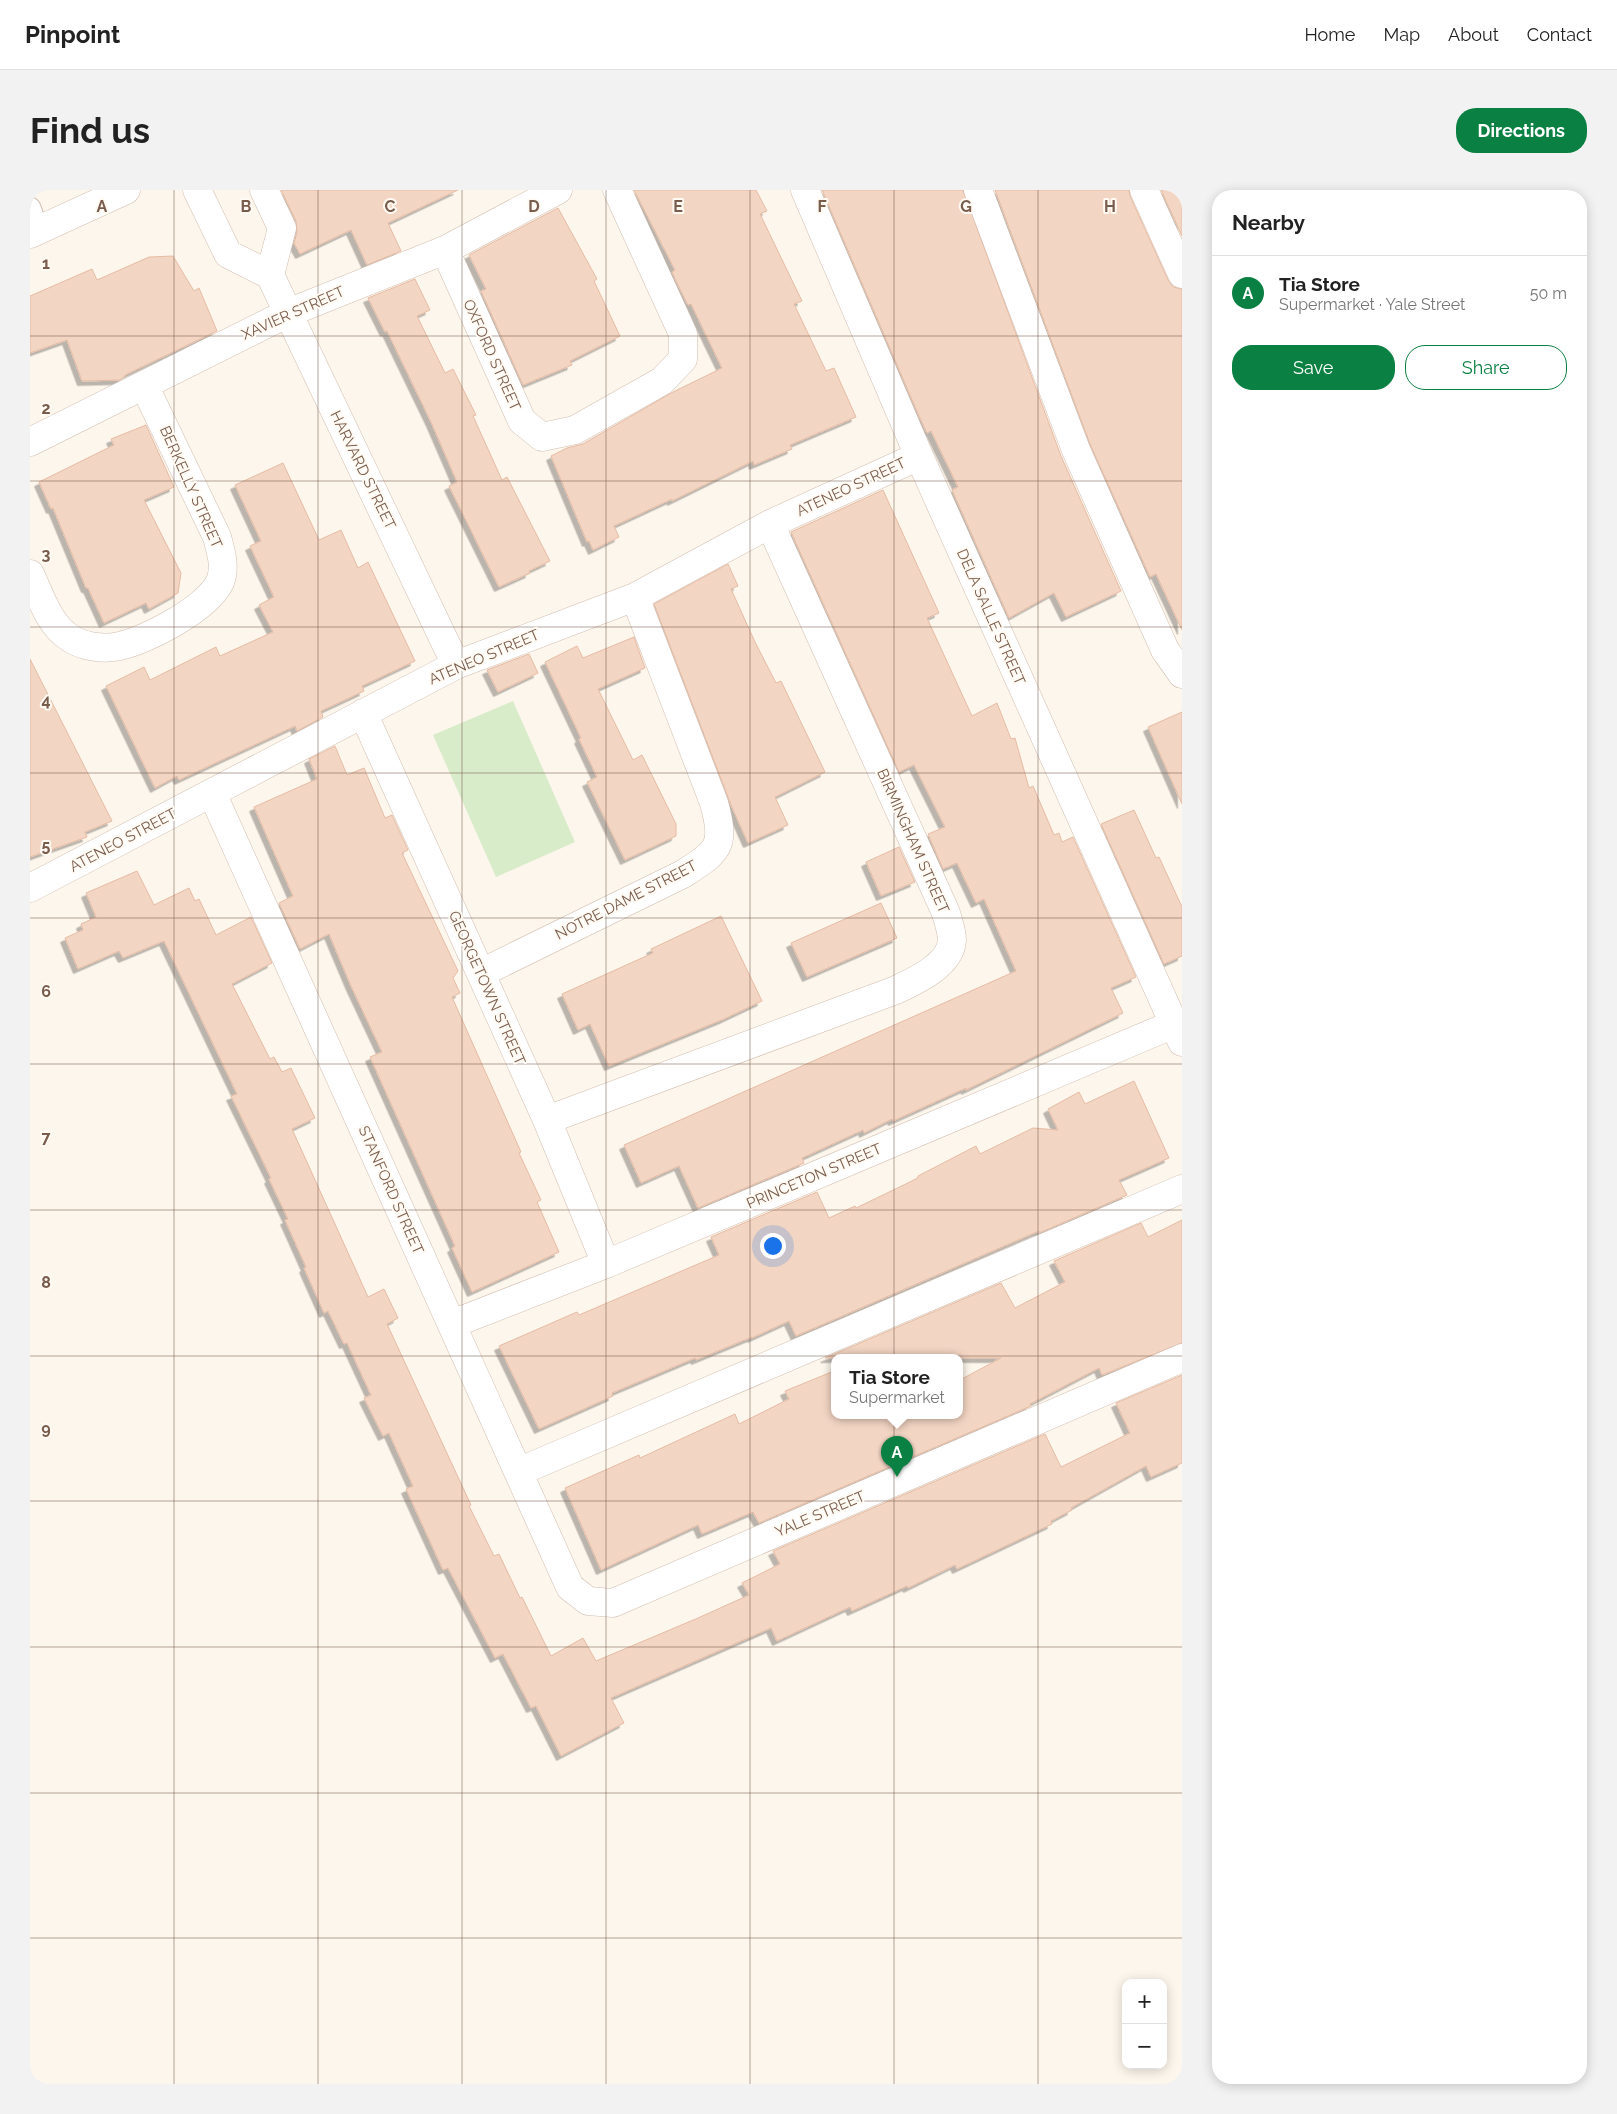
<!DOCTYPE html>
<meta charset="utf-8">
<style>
:root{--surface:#fff;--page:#f2f2f2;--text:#222;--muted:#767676;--line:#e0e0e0;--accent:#0b8043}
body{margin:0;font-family:Raleway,sans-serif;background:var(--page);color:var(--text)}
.controls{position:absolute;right:15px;bottom:15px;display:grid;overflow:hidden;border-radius:10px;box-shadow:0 2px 12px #0003}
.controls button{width:45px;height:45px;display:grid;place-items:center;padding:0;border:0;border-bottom:1px solid var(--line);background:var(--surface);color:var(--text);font:25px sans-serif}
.you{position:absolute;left:742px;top:1055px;width:18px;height:18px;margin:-12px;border:4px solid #fff;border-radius:50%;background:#1a73e8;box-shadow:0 0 0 8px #1a73e833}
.badge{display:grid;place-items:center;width:32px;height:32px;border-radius:50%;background:var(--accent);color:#fff;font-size:16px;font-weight:700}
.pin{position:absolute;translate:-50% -41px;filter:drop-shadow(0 1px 2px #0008)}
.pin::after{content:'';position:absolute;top:26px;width:18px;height:15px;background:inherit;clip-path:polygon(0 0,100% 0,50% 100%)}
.popup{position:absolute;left:801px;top:1164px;width:132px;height:65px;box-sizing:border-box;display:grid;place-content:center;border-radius:10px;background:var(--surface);filter:drop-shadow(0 1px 4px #0005);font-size:16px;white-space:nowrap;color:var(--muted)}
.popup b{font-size:19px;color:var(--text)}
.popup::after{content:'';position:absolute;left:50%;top:100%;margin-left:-10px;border:10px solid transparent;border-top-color:var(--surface)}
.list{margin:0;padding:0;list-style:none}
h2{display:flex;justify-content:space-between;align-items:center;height:65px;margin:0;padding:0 20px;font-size:21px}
h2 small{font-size:16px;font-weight:400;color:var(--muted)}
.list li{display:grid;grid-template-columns:32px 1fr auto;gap:15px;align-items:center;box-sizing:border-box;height:75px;padding:0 20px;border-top:1px solid var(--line)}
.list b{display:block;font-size:19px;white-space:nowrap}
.list p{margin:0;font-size:16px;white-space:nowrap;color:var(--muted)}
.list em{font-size:16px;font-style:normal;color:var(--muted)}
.actions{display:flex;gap:10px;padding:15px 20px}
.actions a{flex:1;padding:11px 0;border:1px solid var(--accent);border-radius:20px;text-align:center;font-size:18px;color:var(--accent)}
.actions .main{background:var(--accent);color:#fff}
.map{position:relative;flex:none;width:1152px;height:1894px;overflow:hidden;border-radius:20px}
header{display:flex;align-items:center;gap:30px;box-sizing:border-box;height:70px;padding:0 25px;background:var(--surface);border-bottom:1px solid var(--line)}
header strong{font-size:24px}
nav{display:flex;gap:28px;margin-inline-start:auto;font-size:18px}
.intro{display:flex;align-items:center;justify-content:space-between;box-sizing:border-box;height:120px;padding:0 30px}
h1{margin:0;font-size:35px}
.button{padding:12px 22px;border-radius:20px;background:var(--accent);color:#fff;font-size:18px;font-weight:700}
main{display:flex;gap:30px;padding:0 30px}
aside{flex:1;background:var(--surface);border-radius:20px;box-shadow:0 2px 12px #0003}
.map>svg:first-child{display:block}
</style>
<header>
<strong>Pinpoint</strong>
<nav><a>Home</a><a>Map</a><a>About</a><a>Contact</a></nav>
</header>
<div class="intro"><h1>Find us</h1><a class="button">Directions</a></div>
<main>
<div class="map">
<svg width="1152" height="1894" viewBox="0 0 1152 1894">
<defs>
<filter id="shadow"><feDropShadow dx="-4.5" dy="4.5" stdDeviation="0" flood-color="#0004"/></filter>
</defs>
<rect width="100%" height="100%" fill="#fdf6ec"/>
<path fill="#d8ecc9" d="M483,511l62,141 -79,35 -63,-142z"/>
<path fill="#f3d5c3" stroke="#e6bba3" filter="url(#shadow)" d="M251,0h177l-70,33 13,28 -34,14 -16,-35 -51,24 -6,-11 3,-11 -1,-11z
M604,0h122l11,21 -7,3 42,87 -8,3 32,67 8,-3 22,49 -66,28 2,4 -38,16 -1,-4 -81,40v-2l-58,27 5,11 -26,13 -4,-9 -2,1 -36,-86 16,-8 16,-4 90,-52 49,-24 -31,-64 -3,1 -11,-22 -5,-11 3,-2z
M792,0h141l98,266 60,135 -55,26 -12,-24 -45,25 -57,-128 6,-3 -27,-56 -4,2 -8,-17z
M965,0h134l1,6 38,84 5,7 9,2v341l-26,-56 -6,3 -60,-133z
M1131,0h21v46z
M528,18l39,71 -3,2 26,55 -50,25 2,4 -49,20 -42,-94 5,-2 -17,-34z
M143,66l21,35 5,-3 18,43 -90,43 -7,6 -38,1 -15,-41 -37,13v-57l62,-27 5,11 52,-23z
M385,89l15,31 -13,6 28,57 8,-4 23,46 -3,1 29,64 5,-3 43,84 -21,10 1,2 -31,14 -50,-101 8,-4 -26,-60 -44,-91 -2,1 -17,-34z
M116,235l28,62 -30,13 37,73 -3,20 -29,16 -3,-6 -42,20 -16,-35h-2l-33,-80 -2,1 -12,-27 75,-37 -3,-6z
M253,273l36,77 22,-10 17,38 10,-6 47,99 -53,25 2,5 -43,20 2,6 -26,14 -2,-5 -116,54 -2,-4 -22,12 -49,-102 38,-19 6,13 66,-33 4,9 53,-24 -14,-27 15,-8 -24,-51 11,-5 -26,-56z
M853,300l56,123 -12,5 45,98 25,-13 14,36 4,-1 14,50 4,-2 21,49 5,-2 3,9 11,-5 63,140 -25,11 12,25 -157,77v-2l-73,33 -1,-2 -28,14 -1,-3 -61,28 2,5 -106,45 -19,-42 -38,17 -17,-38 392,-174 -32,-72 -8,4 -19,-40 -14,6 -15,-35 17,-7 -31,-62 -15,7 -108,-240z
M698,374l10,22 -7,3 24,53 21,41 5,-2 44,91 -50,25 13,28 -40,18 -17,-38 -77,-201z
M604,447l11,31 -47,21 35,71 9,-5 34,69v12l-51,24 -38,-78 10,-5 -18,-38 2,-1 -36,-76 32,-16 6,12z
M499,464l9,19 -40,19 -11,-22z
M0,469l82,162 -27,11 2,5 -57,20z
M1152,522v92l-34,-77z
M305,556l12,29 17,-7 21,50 7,-3 16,35 -6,3 56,118 -5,7 7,15 -8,4 69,155 -2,1 22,47 -4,2 22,50 -87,40 -20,-44 3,-2 -85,-189 12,-5 -31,-66 -22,-52 -29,15 -21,-46 14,-7 -39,-89 63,-28 -8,-20z
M1104,620l22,48 3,-1 23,50v49l-18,8 -63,-140z
M869,657l16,35 -34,14 -15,-34z
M107,681l17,34 35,-17 6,13 4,-2 17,36 35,-18 21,46 -40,21 38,75 4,-2 8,15 9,-4 24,50 -23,11 76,168 16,-8 14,29 -11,6 84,181 -2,1 25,50 5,-2 21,44 2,-1 29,59 32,-18 13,23 102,-43 51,-23 -7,-12 38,-19 -7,-13 272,-117 16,33 69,-34 -14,-30 66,-28v88l-31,14 -5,-11 -75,42 1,2 -21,11 1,3 -95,45 -2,-4 -47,23 -1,-2 -55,25 -2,-4 -73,34 -6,-13 -160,70 13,25 -63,33 -25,-50 -5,2 -28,-54 -8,4 -47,-90 -5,2 -37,-81 7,-3 -24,-53 -6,3 -19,-38 7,-3 -24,-52 -3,1 -16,-33 -4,2 -20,-45 2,-1 -21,-47 3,-1 -19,-40 2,-1 -40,-82 6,-2 -73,-153 -41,17 -4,-7 -41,18 -13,-31 18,-8 -2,-6 15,-7 -10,-24z
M851,713l16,35 -90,39 -16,-34z
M691,726l41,85 -38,18 -115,47 -19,-42 -12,6 -16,-36 91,-41 -2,-4z
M1104,891l35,77 -50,22 8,15 -88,38v-2l-243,105 -7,-15 -37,17v-1l-56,23 -1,-2 -83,35 1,3 -74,33 -40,-83 78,-34 2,3 140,-60 -8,-18 106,-45 12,26 26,-12 1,2 62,-30v-2l58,-30 4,8 53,-26 25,2 -10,-21 31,-17 6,12z
M1152,1030v123l-80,32 -3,-7 -69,36 1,2 -272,117 -6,-11 -51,22 -4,-9 -97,45 -36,-82 74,-33 1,3 95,-44 4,10 50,-25 -4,-8 49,-20v45h126v-36l41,-22h-176l176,-75 14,25 50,-26 -11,-21 87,-38 7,14z"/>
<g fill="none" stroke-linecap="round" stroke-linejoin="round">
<defs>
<path id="lane" d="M0,18l8,22"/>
<path id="street" d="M167,0l31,64 42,21 186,390
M234,0l18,38 -12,47
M775,0l114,266 263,586
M948,0l98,260 89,200 17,24
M1114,0l38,84
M0,44l96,-44
M415,60l77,171 20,16 33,-7 87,-49 21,-22v-25l-66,-144
M0,252l258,-129 157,-63 113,-60
M0,384c10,21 19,51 40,64 12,8 30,11 44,9 29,-4 93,-38 106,-65 6,-15 1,-30 -3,-45l-73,-152
M333,523l184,407 59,144
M182,603l358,794 18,14 25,2 569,-245
M0,698l426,-223 179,-68 135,-73 149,-68
M451,783l202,-99c36,-23 43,-28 31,-71l-79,-206
M517,930l349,-130c19,-9 55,-25 56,-50 0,-9 -4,-19 -6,-27l-176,-389
M422,1134l154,-60 568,-240
M488,1282l664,-283"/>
</defs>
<use href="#lane" stroke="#d1beb0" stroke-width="23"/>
<use href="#street" stroke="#d1beb0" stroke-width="29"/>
<use href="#lane" stroke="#fff" stroke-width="21"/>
<use href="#street" stroke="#fff" stroke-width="28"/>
</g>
<path fill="none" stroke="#7a5c4d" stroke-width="1" stroke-opacity="0.55" d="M144,0v1894M288,0v1894M432,0v1894M576,0v1894M720,0v1894M864,0v1894M1008,0v1894M0,146h1152M0,291h1152M0,437h1152M0,583h1152M0,728h1152M0,874h1152M0,1020h1152M0,1166h1152M0,1311h1152M0,1457h1152M0,1603h1152M0,1748h1152"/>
<g text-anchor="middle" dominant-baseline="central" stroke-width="4" stroke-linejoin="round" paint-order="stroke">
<g font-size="15" fill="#7a5c4d" stroke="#fffaf3">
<text transform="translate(263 123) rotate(-24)">XAVIER STREET</text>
<text transform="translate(462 165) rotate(66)">OXFORD STREET</text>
<text transform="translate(333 280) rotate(64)">HARVARD STREET</text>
<text transform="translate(161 297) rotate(66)">BERKELLY STREET</text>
<text transform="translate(821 297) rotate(-25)">ATENEO STREET</text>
<text transform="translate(961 427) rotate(66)">DELA SALLE STREET</text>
<text transform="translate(454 467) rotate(-23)">ATENEO STREET</text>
<text transform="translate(93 650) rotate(-28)">ATENEO STREET</text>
<text transform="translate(883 651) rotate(66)">BIRMINGHAM STREET</text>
<text transform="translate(596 710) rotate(-27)">NOTRE DAME STREET</text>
<text transform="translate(457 798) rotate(66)">GEORGETOWN STREET</text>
<text transform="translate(784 986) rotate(-23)">PRINCETON STREET</text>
<text transform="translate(361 1000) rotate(66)">STANFORD STREET</text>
<text transform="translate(790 1324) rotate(-23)">YALE STREET</text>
</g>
</g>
<g font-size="16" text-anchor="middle" font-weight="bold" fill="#7a5c4d" stroke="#fffaf3" stroke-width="4" stroke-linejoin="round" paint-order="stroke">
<text x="72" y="22">A</text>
<text x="216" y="22">B</text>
<text x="360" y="22">C</text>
<text x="504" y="22">D</text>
<text x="648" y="22">E</text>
<text x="792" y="22">F</text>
<text x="936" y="22">G</text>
<text x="1080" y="22">H</text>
<text x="16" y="79">1</text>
<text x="16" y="224">2</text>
<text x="16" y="370">3</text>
<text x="16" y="516">4</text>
<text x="16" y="661">5</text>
<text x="16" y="807">6</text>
<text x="16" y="953">7</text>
<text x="16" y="1098">8</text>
<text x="16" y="1244">9</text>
</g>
</svg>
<div class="controls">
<button>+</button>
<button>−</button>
</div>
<div class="you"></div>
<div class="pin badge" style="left:867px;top:1287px">A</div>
<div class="popup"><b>Tia Store</b>Supermarket</div>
</div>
<aside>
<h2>Nearby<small></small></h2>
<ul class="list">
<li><span class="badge">A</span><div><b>Tia Store</b><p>Supermarket · Yale Street</p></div><em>50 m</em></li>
</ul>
<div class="actions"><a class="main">Save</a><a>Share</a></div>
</aside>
</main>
